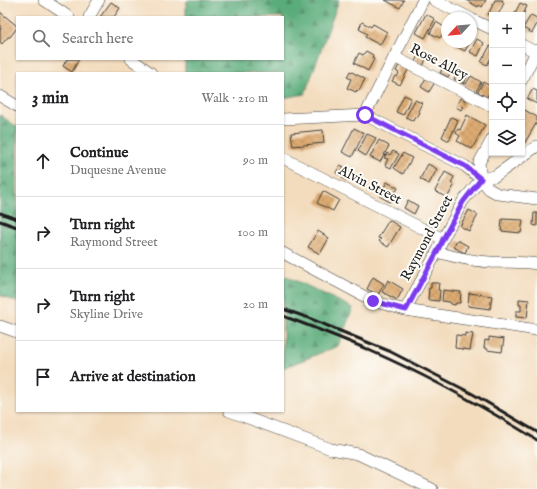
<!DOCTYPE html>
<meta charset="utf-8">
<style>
:root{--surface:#fff;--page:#f2f2f2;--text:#202124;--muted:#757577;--line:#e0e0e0}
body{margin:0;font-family:"IM FELL English",serif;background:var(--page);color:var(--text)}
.controls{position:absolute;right:12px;top:12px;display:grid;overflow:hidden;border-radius:0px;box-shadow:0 1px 3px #0004}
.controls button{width:36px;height:36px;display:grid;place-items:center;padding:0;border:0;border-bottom:1px solid var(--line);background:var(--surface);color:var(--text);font:20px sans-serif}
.compass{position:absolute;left:441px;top:12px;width:36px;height:36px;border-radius:50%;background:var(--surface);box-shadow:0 1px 3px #0004;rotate:244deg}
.stop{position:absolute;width:12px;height:12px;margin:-9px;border:3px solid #7c3aed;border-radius:50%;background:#fff}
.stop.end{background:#7c3aed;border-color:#fff;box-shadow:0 1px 4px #0008}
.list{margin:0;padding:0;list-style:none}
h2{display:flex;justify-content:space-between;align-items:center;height:52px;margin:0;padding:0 16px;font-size:17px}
h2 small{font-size:13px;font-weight:400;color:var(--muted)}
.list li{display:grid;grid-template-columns:26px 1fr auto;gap:12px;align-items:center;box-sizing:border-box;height:72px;padding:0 16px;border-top:1px solid var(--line)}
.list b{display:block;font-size:15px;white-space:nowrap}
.list p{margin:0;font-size:13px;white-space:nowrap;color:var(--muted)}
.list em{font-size:13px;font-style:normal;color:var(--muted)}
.icon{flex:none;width:22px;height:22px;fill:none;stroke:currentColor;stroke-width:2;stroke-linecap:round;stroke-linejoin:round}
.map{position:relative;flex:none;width:537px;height:489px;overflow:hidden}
.search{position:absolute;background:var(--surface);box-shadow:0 1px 3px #0004;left:16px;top:16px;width:268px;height:44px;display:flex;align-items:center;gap:10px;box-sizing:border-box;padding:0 14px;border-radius:0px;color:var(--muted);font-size:15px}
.panel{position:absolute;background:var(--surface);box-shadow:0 1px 3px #0004;left:16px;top:72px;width:268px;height:340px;border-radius:0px}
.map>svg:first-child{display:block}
</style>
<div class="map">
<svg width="537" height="489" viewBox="0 0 537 489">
<defs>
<pattern id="forest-firs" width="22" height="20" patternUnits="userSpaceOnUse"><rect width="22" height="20" fill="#5aac7a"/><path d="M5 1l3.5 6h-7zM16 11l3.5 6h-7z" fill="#4a8b63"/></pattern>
<pattern id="building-cross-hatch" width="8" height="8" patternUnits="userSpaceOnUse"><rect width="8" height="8" fill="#deac72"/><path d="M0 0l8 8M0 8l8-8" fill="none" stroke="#be9362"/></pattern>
</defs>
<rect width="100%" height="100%" fill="#fdfcf7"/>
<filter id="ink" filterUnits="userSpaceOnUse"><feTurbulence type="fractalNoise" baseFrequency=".025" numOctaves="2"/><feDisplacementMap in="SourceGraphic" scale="8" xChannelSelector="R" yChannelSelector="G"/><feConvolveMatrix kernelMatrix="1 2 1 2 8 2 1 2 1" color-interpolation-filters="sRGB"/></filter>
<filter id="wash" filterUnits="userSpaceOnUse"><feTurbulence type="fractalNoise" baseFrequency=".012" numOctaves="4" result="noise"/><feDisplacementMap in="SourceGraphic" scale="16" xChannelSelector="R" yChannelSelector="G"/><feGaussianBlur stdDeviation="0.9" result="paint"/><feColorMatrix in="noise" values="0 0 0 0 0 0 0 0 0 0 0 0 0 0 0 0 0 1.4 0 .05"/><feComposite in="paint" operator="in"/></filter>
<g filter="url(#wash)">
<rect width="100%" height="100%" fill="#f3dcbd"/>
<path fill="url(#forest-firs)" stroke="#3b644b" d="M189,0h150l-34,94 -22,4v-25h-98v-14h98v-42h-97v-15z
M0,115l17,12v175l-17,-7z
M283,274l70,34 -15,38 -55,22z"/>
<g id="blocks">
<path fill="url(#building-cross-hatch)" d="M385,0h19l-4,8z
M466,0h20l-4,7 -3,-2 -1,2z
M495,0h8l-1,2 2,1 -6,12h-6v2l-4,-2z
M111,2l9,6 -6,9h-14z
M520,3l7,3 -4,9h-9z
M0,12l17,14v2l-7,9h-2l-6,7 -2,-2v-12l1,-1 -1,-1z
M426,14l9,5 -10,19 -9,-5z
M531,15l6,3v6l-5,9 -9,-5z
M362,22l9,5 2,-3 14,8 -7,13 -15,-8 2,-3 -8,-5z
M436,22l10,6 -6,10 -10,-5z
M477,39l7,4 -6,13 -8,-4z
M458,42h12l-5,9 -10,-5z
M490,46l2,1v9l-5,9 -6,-3z
M366,51l7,4 -1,3 2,1 -6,12 -14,-8 5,-10 4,2z
M420,51l8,4 -5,11 -8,-4z
M67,59h12l-7,13 -9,-6z
M445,64l8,4 -5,9 -8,-4z
M399,65l9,5 -8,15 -8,-4 3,-5 2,1 2,-4 -3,-2z
M459,69l9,5 -4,10 -10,-5z
M350,71l15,8 -6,12 -2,-1 -1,2 -9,-4 4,-9 -4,-2z
M471,76l10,6 -5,10 -11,-6z
M426,78l9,4 -6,10 -8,-5z
M483,82l9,5 -5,10 -9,-5z
M533,89l4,2v13l-10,-5z
M404,95l7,3 -8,17 -7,-3z
M460,98l6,3 -5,9 -5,-3z
M415,100l7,3 -4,8 2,1 -3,6 -2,-2 -2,5 -7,-4z
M523,109l14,8v5l-13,22 -2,-1v-31z
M467,115l18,10 -13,24 -15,-8 3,-5 -4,-3 2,-4 2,1z
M451,117l7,3 -9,21 -7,-4z
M354,128l10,5 -12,24 -10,-5z
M323,130l1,13 -31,3 -2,-13z
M367,134l9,4 -10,18 -8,-5z
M379,140l10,6 -9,16 -10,-5z
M393,151l6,3 -8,14 -6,-3 3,-6 -4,-1 3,-5 3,2z
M403,153l9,5 -9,16 -9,-6z
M428,164l9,5 -8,15 -9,-5z
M340,165l4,2 -4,8 -4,-2z
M346,170l6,3 -4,8 -6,-3z
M445,172l9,5 -3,6 3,3 -7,12 -12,-7z
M387,182l11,6 -8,14 -11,-6z
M323,191l16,9 -6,11 -16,-8z
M408,200l10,6 -4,8 -10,-6z
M469,210l9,5 -9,16 -9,-5z
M534,213h3v13l-4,-1z
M502,219l21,1 -2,13 -20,-2z
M389,220l11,7 -12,20 -9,-6 2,-2 -3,-1z
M318,231l11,7 -9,16 -12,-7z
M457,240l11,6 -3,7 -12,-6z
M373,277l11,7 -6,11 -11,-6z
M388,280l15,9 -6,11 -15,-8z
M431,283h8l-1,7h2l-1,11 -11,-1 1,-12h2z
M443,290l18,2 -1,11h-4l-1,2 -4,-1 -1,-2 -8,-1z
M469,293l23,3 -2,13 -22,-3z
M519,299l10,1 -2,18 -11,-1v-6h5v-6h-2z
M465,333l8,1 -3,16 -15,-2 1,-13 9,1z
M489,337l15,2 -2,13 -15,-2v-2h-3l1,-8 4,1z"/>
</g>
</g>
<g filter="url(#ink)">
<use href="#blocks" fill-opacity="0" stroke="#3c3934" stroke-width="1"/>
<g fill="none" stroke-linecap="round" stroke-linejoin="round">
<defs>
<path id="minor" d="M44,0l25,17
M434,0l36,18
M89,17l10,-17
M471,19l21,10
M522,45l14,7
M394,57l98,49
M131,59l20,14
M522,80l15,-30
M0,96l17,10
M365,115l58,-115
M283,119l82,-4 100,51 16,13 8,10 9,5 39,5
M283,158l160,81
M481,179l14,-3 42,-30
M437,252c17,5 35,9 53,10 16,1 31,-1 47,2
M283,253l90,48 32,9 132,20
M405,310l32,-58 6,-13 20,-38 18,-22 -2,-16 13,-24
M0,326l17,6
M229,411l102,38 27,5 74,35"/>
</defs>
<use href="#minor" stroke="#3c3934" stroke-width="12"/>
<use href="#minor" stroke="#fff" stroke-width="11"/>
<path stroke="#1c1c1c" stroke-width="3" d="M0,213l17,6
M0,221l17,6
M283,309l23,8 83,34 82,42 66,39
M283,316c29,11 59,22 88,35 57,25 113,56 166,89"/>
</g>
</g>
<g fill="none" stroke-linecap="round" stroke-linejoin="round" filter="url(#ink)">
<path stroke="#7c3aed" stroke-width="5" d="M365,115l100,51 16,13 -18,23 -20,37 -6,13 -31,58 -33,-9"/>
</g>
<g text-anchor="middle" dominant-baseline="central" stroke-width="4" stroke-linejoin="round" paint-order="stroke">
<g font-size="14" fill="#1c1c1c" stroke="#fdfcf7">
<text transform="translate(439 62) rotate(27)">Rose Alley</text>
<text transform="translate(370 185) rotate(27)">Alvin Street</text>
<text transform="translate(427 238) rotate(-62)">Raymond Street</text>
</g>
</g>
</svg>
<div class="controls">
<button>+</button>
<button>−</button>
<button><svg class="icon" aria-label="locate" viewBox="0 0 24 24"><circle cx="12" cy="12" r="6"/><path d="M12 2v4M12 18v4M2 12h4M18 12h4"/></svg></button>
<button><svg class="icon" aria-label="layers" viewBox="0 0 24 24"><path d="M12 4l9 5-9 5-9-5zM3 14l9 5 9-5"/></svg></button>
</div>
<svg class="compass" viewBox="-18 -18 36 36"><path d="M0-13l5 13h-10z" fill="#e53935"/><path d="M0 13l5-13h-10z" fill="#757577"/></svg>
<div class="stop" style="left:365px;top:115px"></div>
<div class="stop end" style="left:373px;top:301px"></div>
<div class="search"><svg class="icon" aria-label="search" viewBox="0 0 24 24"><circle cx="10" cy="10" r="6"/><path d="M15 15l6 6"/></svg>Search here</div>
<section class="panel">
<h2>3 min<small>Walk · 210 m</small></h2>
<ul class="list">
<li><svg class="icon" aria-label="ahead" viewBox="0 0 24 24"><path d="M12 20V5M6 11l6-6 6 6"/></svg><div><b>Continue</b><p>Duquesne Avenue</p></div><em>90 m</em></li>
<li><svg class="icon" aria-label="right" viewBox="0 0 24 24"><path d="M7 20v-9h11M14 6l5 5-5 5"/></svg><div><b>Turn right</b><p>Raymond Street</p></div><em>100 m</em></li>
<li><svg class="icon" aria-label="right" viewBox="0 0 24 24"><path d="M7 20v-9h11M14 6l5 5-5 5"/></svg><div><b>Turn right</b><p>Skyline Drive</p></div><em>20 m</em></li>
<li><svg class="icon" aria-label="arrive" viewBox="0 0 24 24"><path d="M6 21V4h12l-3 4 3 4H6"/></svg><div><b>Arrive at destination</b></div></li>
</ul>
</section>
</div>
